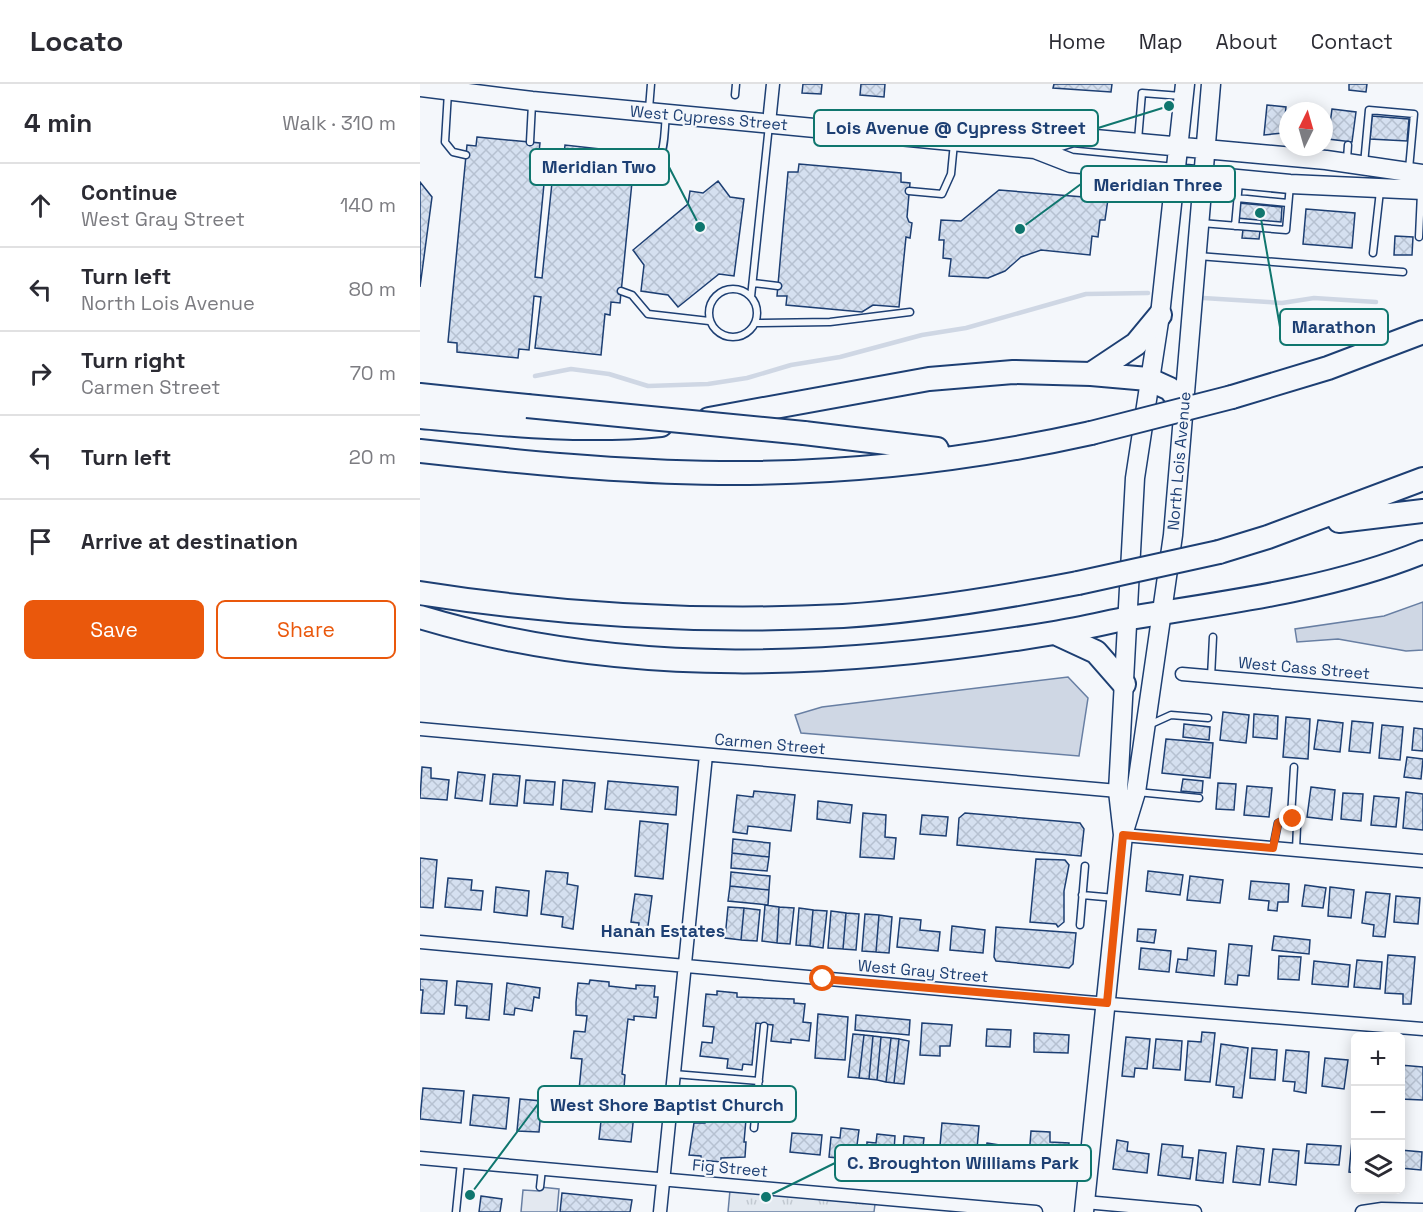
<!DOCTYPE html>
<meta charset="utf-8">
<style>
:root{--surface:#fff;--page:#f2f2f3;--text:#2b2b33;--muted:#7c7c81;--line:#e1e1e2;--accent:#ea580c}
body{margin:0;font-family:"Space Grotesk",sans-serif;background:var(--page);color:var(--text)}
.controls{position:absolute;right:18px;bottom:18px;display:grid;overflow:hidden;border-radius:9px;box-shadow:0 3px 15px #0003}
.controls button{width:54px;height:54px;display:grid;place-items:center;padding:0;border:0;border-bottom:2px solid var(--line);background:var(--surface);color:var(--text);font:30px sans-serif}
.compass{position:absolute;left:859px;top:18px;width:54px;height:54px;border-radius:50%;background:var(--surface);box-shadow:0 3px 15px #0003;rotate:5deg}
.stop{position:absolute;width:18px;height:18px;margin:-14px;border:4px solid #ea580c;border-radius:50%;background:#fff}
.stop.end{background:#ea580c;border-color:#fff;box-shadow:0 2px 6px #0008}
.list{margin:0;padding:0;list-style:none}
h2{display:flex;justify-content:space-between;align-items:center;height:78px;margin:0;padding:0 24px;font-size:26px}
h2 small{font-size:20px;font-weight:400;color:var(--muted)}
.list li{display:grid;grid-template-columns:39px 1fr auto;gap:18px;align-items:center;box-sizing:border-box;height:84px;padding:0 24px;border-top:2px solid var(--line)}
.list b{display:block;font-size:22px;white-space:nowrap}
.list p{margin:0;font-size:20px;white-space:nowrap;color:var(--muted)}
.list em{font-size:20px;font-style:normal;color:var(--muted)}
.actions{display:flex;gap:12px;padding:18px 24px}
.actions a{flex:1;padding:14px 0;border:2px solid var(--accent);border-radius:9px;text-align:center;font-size:21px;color:var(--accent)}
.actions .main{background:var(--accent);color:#fff}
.icon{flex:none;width:33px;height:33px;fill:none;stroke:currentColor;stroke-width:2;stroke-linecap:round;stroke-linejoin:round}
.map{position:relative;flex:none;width:1003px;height:1128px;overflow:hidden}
header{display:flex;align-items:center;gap:36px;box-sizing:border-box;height:84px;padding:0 30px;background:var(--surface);border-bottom:2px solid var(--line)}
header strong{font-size:28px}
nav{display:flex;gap:33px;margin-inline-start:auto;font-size:21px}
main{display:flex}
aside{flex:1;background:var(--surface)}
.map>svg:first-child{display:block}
</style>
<header>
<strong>Locato</strong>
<nav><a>Home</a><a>Map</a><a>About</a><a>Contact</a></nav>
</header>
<main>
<aside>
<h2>4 min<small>Walk · 310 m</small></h2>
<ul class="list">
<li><svg class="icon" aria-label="ahead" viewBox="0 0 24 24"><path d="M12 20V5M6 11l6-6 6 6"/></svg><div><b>Continue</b><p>West Gray Street</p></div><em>140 m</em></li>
<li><svg class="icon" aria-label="left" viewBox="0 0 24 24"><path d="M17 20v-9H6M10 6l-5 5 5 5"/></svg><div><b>Turn left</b><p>North Lois Avenue</p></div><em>80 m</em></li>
<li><svg class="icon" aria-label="right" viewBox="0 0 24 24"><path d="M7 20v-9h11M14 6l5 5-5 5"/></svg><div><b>Turn right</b><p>Carmen Street</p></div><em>70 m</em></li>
<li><svg class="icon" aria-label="left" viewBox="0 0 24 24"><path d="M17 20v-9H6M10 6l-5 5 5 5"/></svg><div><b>Turn left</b></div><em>20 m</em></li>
<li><svg class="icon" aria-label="arrive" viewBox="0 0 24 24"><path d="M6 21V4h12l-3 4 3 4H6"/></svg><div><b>Arrive at destination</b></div></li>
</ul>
<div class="actions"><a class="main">Save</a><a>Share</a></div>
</aside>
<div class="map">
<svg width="1003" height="1128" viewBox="0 0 1003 1128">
<defs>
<pattern id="grass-tufts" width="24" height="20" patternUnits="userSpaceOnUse" patternTransform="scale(1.5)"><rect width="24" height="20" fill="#e3e9f0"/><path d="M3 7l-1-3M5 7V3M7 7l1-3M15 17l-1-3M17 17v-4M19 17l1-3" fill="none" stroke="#c2c9d1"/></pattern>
<pattern id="building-cross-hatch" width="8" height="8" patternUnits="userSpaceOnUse" patternTransform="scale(1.5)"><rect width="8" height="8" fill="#d5e0f0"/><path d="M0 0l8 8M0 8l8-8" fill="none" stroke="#b6c1d1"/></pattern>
</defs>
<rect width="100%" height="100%" fill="#f4f7fb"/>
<path fill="url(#grass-tufts)" stroke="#687fa3" stroke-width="1.5" d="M310,1106l145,14 -1,8h-146z"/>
<path fill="#e3e8f0" stroke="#687fa3" stroke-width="1.5" d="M120,1103l19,2 -2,23h-36l2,-22 16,1z"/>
<path fill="#cfd7e4" stroke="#687fa3" stroke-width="1.5" d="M1003,518v48l-17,1 -68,-12 -41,3 -2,-13 89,-13z
M648,593l20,21 -9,58 -278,-23 -6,-18 27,-8z"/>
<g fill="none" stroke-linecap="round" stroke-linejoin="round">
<path stroke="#cfd7e4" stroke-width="4.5" d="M783,214l79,5 32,-5 62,4
M115,292l36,-7 38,5 39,12 60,-2 39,-6 44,-13 49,-8 82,-22 44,-7 120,-34 62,-1"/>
</g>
<path fill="url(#building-cross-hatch)" stroke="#1d3f73" stroke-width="1.5" d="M383,0h19l-1,10 -19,-1z
M441,0h24l-1,13 -24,-2z
M634,0h58l-1,8 -58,-4z
M929,0h18l-1,8 -17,-2z
M847,21l19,2 -3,26 -19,2z
M912,25l24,3 -4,30 -24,-3z
M952,32l37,3 -2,22 -37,-2z
M57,53l63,6 -1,9 8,1 -12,124 7,1 13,-124 9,1 1,-10 62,7 -2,9 9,1 -14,141 -9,-1 -1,13 -5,-1 -4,41 -66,-7 6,-51 -7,-1 -5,54 -10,-1 -1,9 -61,-6v-9l-9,-1 19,-197 9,1z
M379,80l102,9v9l9,1 -3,34 2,5 3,1 -2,15 -4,-1 -7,70 -26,-2 -11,7 -76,-7 1,-9h-10l11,-124h10z
M298,97l12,16 14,2 -10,77 -15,-2 -41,33 -10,-12 -27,-4 3,-26 -11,-15 55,-46 2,-13 13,2z
M0,98l12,15 -12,90z
M579,106l109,9 -3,21h-5l-2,17 -6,-1 -2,19 -49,-5 -20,7 -16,14 -17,7 -39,-2 2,-17 -8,-1 1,-18h-5l2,-20 20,1z
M818,119l44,4 -1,15 -44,-4z
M886,125l49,4 -3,35 -49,-4z
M823,145l17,2 -1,8 -17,-1z
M975,152l18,1 -1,18h-18z
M803,628l26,3 -3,28 -26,-3z
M834,630l24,2 -1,23 -24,-2z
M866,633l24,2 -2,40 -25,-2z
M898,636l25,3 -3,29 -26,-3z
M932,637l21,2 -3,30 -21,-2z
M764,640l26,3 -1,13 -26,-3z
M962,641l21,2 -3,33 -21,-2z
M994,644l9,1v22l-11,-1z
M746,655l47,4 -3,35 -48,-5z
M987,673l16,2 -2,20 -17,-2z
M2,683l9,1v10l18,2 -2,20 -27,-2z
M38,688l27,3 -3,26 -27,-3z
M73,690l27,2 -3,30 -27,-2z
M763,695l20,2 -1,12 -21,-2z
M106,696l29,2 -2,23 -29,-2z
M143,696l32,3 -3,29 -31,-3z
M188,697l70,6 -2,28 -71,-6z
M798,699l18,1 -2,26 -18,-1z
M827,702l25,2 -3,29 -25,-2z
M891,703l24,3 -3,30 -25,-3z
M334,707l41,4 -4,36 -43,-5 -1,8 -14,-2 4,-37 16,2z
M986,708l17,2v36l-20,-2z
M923,709l20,1 -2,27 -20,-2z
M954,712l25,2 -3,29 -25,-2z
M398,717l34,4 -2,18 -33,-4z
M443,729l23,2 -1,22 11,1 -2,21 -34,-2z
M545,729l115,10 4,6 -3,27 -124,-11 2,-27z
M502,731l26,2 -2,19 -26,-2z
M220,737l28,3 -5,55 -28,-3z
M313,755l37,4 -1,14 -37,-4z
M312,769l37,4 -2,14 -36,-3z
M0,774l17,2 -4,48 -13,-1z
M616,775l29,1 4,5 -5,26v31l-6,5 -2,-3 -26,-2z
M126,787l22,2 -1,11 11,2 -5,43 -11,-2 1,-10 -22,-3z
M728,787l35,4 -3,20 -34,-4z
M311,788l39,4 -1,14 -39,-4z
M770,792l33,4 -3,23 -33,-3z
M28,794l24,2 -1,10 12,1 -2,19 -36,-3z
M831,797l38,3 -1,18h-10l-1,9 -9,-1 1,-9 -20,-2z
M885,801l21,3 -3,20 -21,-2z
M310,802l39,4 -1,15 -40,-4z
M76,803l33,4 -2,25 -33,-4z
M910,803l24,3 -3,28 -23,-2z
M946,808l24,2 -5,43 -12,-1 1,-11 -12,-2z
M215,810l17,2 -5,37 -9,-1 1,-9 -8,-1z
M976,812l24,2 -2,26 -24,-2z
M345,821l14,2 -2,36 -15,-2z
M308,823l16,1 -3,32 -16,-2z
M359,823l15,1 -4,36 -13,-1z
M324,824l16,2 -3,31 -16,-1z
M379,824l14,2 -3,36 -14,-1z
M393,826l14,1 -4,37 -13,-2z
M411,827l15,2 -3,36 -15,-1z
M426,829l13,1 -3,36 -13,-1z
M445,830l14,1 -3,37 -14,-1z
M459,831l13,2 -3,36 -13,-1z
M480,834l21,2 -1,10 20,2 -2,19 -41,-4z
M532,842l33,4 -2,23 -33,-3z
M576,843l80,6 -3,31 -4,4 -73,-7 -2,-4z
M718,845l18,1 -2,13 -17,-2z
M854,852l36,4 -1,14 -37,-4z
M809,860l23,2 -3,30 -11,-1 -1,10 -12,-1z
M721,864l30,3 -2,21 -30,-3z
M768,864l28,3 -2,25 -38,-4 2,-13 9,1z
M968,871l27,2 -4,47h-8v-10l-18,-1z
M859,872l22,1 -2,23 -21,-1z
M937,876l25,2 -2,27 -26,-2z
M894,877l36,4 -2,22 -36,-3z
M0,895l27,2 -3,33 -23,-1 2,-23h-3z
M170,896l19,2v4l27,3v-4l19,1 -1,11h4l-2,21 -22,-2v4l-6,-1 -6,55 3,1 -1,13h-24l-1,4 -20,-2 3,-31 -11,-1 3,-27 11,1 2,-16 -11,-1v-13l2,-19 11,1z
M37,897l35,3 -3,36 -23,-2 1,-12 -12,-1z
M87,899l33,5 -1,10 -5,-1 -2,14 -17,-3 -1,7 -10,-1z
M297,907l20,2v4l57,2v4l11,1 -2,18 8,1 -2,18 -18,-2v4l-20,-2 2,-16 -17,-2 -4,42 -9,-1 -1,6 -15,-2 1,-9 -28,-3 2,-14 10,1 2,-16 -11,-1 3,-32 11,1z
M398,930l30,3 -3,43 -30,-2z
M436,931l54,5 -1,15 -54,-5z
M502,939l30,2 -2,21h-10v10l-20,-1z
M567,945l24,1 -1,17 -24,-1z
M782,948l13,1 -5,49 -25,-2 3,-39 13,1z
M614,949l35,2 -1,18 -34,-1z
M433,950l11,1 -5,43 -11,-1z
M444,951l9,1 -4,43 -10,-1z
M453,952l8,1 -4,43 -8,-1z
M461,953l10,1 -5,44 -9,-2z
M706,953l24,2 -3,30 -12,-1 -1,9 -12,-1z
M471,954l8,1 -5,44 -8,-1z
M479,955l10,2 -5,43 -10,-1z
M736,955l26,2 -2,29 -27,-2z
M801,960l27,4 -6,50 -9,-1 1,-10 -18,-2z
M832,964l25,2 -2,30 -25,-2z
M866,966l23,2 -3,41 -12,-2 1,-9 -12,-1z
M905,974l23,2 -4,29 -22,-3z
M980,981l23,2v33l-23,-1z
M3,1004l41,3 -3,32 -41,-4z
M305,1005l16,1 -1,7h8l-4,45h2l-1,15 -24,1v4l-20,-2v-4l-12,-1 5,-32h11l1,-16 -11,-1 2,-14 28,3z
M53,1011l36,3 -3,31 -36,-4z
M100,1015l22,2 -3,31 -22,-1z
M193,1028l21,2 -3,28 -32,-3 2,-18 11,1z
M522,1039l37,3 -3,34 -37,-3z
M421,1044l18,2 -4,30 -26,-3 2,-20 9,1z
M611,1047l19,1v10l19,1 -2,30 -39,-3z
M372,1049l30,2 -2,20 -30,-3z
M457,1050l18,2 -2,28 -27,-2 1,-20 9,1z
M484,1052l20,2 -1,9 10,1 -2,18 -29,-2z
M697,1056l11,2 -1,9 22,3 -2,19 -34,-4z
M932,1056h4v33l-7,-1z
M567,1059l26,4 -4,20 -26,-4z
M742,1060l21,2 -1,11 11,1 -3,21 -32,-4z
M887,1060l34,2 -2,19 -34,-2z
M817,1062l27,3 -4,36 -27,-3z
M853,1065l26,2 -3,34 -27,-3z
M779,1066l27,3 -3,30 -27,-3z
M980,1066l22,2 -1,18 -21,-2z
M142,1109l70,7 -2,12h-70z
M61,1112l21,3 -2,13h-21z"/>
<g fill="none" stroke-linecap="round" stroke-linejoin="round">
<defs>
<path id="lane" d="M28,8l-3,50 8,10 13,3
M315,11l1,-11
M229,25l2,-25
M718,56l4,-47 39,3
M110,58l2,-38
M927,75l1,-14
M944,80l5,-54 45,4 -5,55
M213,88c35,0 30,-31 33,-57
M489,107l33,3 9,-20 3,-31
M817,114l51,5
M781,139l85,7 4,-45
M815,142l4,-44
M999,153l2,-44
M953,169l7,-62
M778,172l205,16
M333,199l25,3
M289 229a24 24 0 1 1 48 0a24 24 0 1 1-48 0Z
M201,207l11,4 16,19 61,7
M331,213l18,-172
M335,239l75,-1 80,-10
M791,593l2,-40
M729,641l22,-10 37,3
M874,683l-3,50 6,9 -1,24
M717,708l62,6
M853,764l5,-25 13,-6
M662,811l33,3
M660,841l5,-59
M254,990l85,7
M334,1044l10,-102
M120,1103l2,-18
M36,1128l5,-50"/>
<path id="street" d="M349,39l4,-39
M762,590l241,21
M0,645l698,62
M703,751l300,26
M0,858l665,60 338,27
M0,1074l616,54
M665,1118l110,10
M240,1128l46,-457
M942,1128l20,-3 41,1"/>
<path id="secondary" d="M0,3l112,14 503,48 36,14 219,21 133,6
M615,65l38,-12 253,23 97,14
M705,744l11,-36 37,-257 38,-451
M664,1128l39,-377 -5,-44 17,-313 25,-163 25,-231"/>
<path id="highway" d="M671,290l45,-30 24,-29
M0,311l107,11
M812,313l96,-29 95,-36
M0,333c80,7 161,16 241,8
M289,335l220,-40 84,-7 78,2 57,5 22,10 14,18
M384,349l133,16
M0,367c100,11 199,21 300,22 124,1 250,-13 371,-40
M919,437l84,-10
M799,468l49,-15 155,-58
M0,509c140,22 282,30 423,23 79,-5 157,-18 235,-33
M0,533c206,62 423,51 634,16 25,-4 50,-10 75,-15 99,-16 200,-28 294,-66
M635,549l41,19 28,32"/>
</defs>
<use href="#lane" stroke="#1d3f73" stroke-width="9"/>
<use href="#street" stroke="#1d3f73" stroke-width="15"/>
<use href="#secondary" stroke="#1d3f73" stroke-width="21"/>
<use href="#highway" stroke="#1d3f73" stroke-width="26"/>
<use href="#lane" stroke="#f4f7fb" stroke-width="6"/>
<use href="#street" stroke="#f4f7fb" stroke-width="12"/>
<use href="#secondary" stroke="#f4f7fb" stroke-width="18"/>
<use href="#highway" stroke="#f4f7fb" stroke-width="22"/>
<defs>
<path id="highway-bridge" d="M107,322l277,27
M671,349l141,-36
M658,499l141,-31"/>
</defs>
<use href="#highway-bridge" stroke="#1d3f73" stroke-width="26" stroke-linecap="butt"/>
<use href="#highway-bridge" stroke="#f4f7fb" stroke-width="22"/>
</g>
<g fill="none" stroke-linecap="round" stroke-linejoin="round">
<path stroke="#ea580c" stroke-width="8" d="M403,895l284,24 16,-168 150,13 5,-25 11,-7 4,3"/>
</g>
<g text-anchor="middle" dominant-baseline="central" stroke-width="4.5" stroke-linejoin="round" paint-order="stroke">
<g font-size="16" fill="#1d3f73" stroke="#f4f7fb">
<text transform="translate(289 34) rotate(5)">West Cypress Street</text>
<text transform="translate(759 377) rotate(-85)">North Lois Avenue</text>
<text transform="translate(884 584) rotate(5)">West Cass Street</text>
<text transform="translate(350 660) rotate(5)">Carmen Street</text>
<text transform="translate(503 887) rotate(5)">West Gray Street</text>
<text transform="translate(310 1084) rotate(5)">Fig Street</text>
</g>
<g font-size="18" font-weight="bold" fill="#1d3f73" stroke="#f4f7fb">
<text x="243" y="846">Hanan Estates</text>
</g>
</g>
<path fill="none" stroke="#0f766e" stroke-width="2" d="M749 22L678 44M280 143L249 83M600 145L661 100M840 129L860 243M50 1111L118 1020M346 1113L415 1079"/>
<g fill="#0f766e" stroke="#f4f7fb" stroke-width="2">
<circle cx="749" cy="22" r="6"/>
<circle cx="280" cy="143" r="6"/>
<circle cx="600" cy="145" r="6"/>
<circle cx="840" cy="129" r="6"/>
<circle cx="50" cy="1111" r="6"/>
<circle cx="346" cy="1113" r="6"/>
</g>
<g fill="#f4f7fb" stroke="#0f766e" stroke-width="2">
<rect x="394" y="26" width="284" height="36" rx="6"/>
<rect x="110" y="65" width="139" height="36" rx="6"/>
<rect x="661" y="82" width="154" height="36" rx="6"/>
<rect x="860" y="225" width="108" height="36" rx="6"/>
<rect x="118" y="1002" width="258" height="36" rx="6"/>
<rect x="415" y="1061" width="256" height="36" rx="6"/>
</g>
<g font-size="18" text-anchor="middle" font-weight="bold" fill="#1d3f73">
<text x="536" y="50">Lois Avenue @ Cypress Street</text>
<text x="179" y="89">Meridian Two</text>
<text x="738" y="107">Meridian Three</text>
<text x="914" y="249">Marathon</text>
<text x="247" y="1027">West Shore Baptist Church</text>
<text x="543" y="1085">C. Broughton Williams Park</text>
</g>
</svg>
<div class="controls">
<button>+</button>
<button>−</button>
<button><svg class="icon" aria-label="layers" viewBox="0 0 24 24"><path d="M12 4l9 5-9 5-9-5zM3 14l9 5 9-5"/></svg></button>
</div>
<svg class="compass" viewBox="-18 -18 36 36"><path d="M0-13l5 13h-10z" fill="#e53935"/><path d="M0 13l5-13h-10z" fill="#7c7c81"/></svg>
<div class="stop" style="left:403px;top:895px"></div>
<div class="stop end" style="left:873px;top:735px"></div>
</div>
</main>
